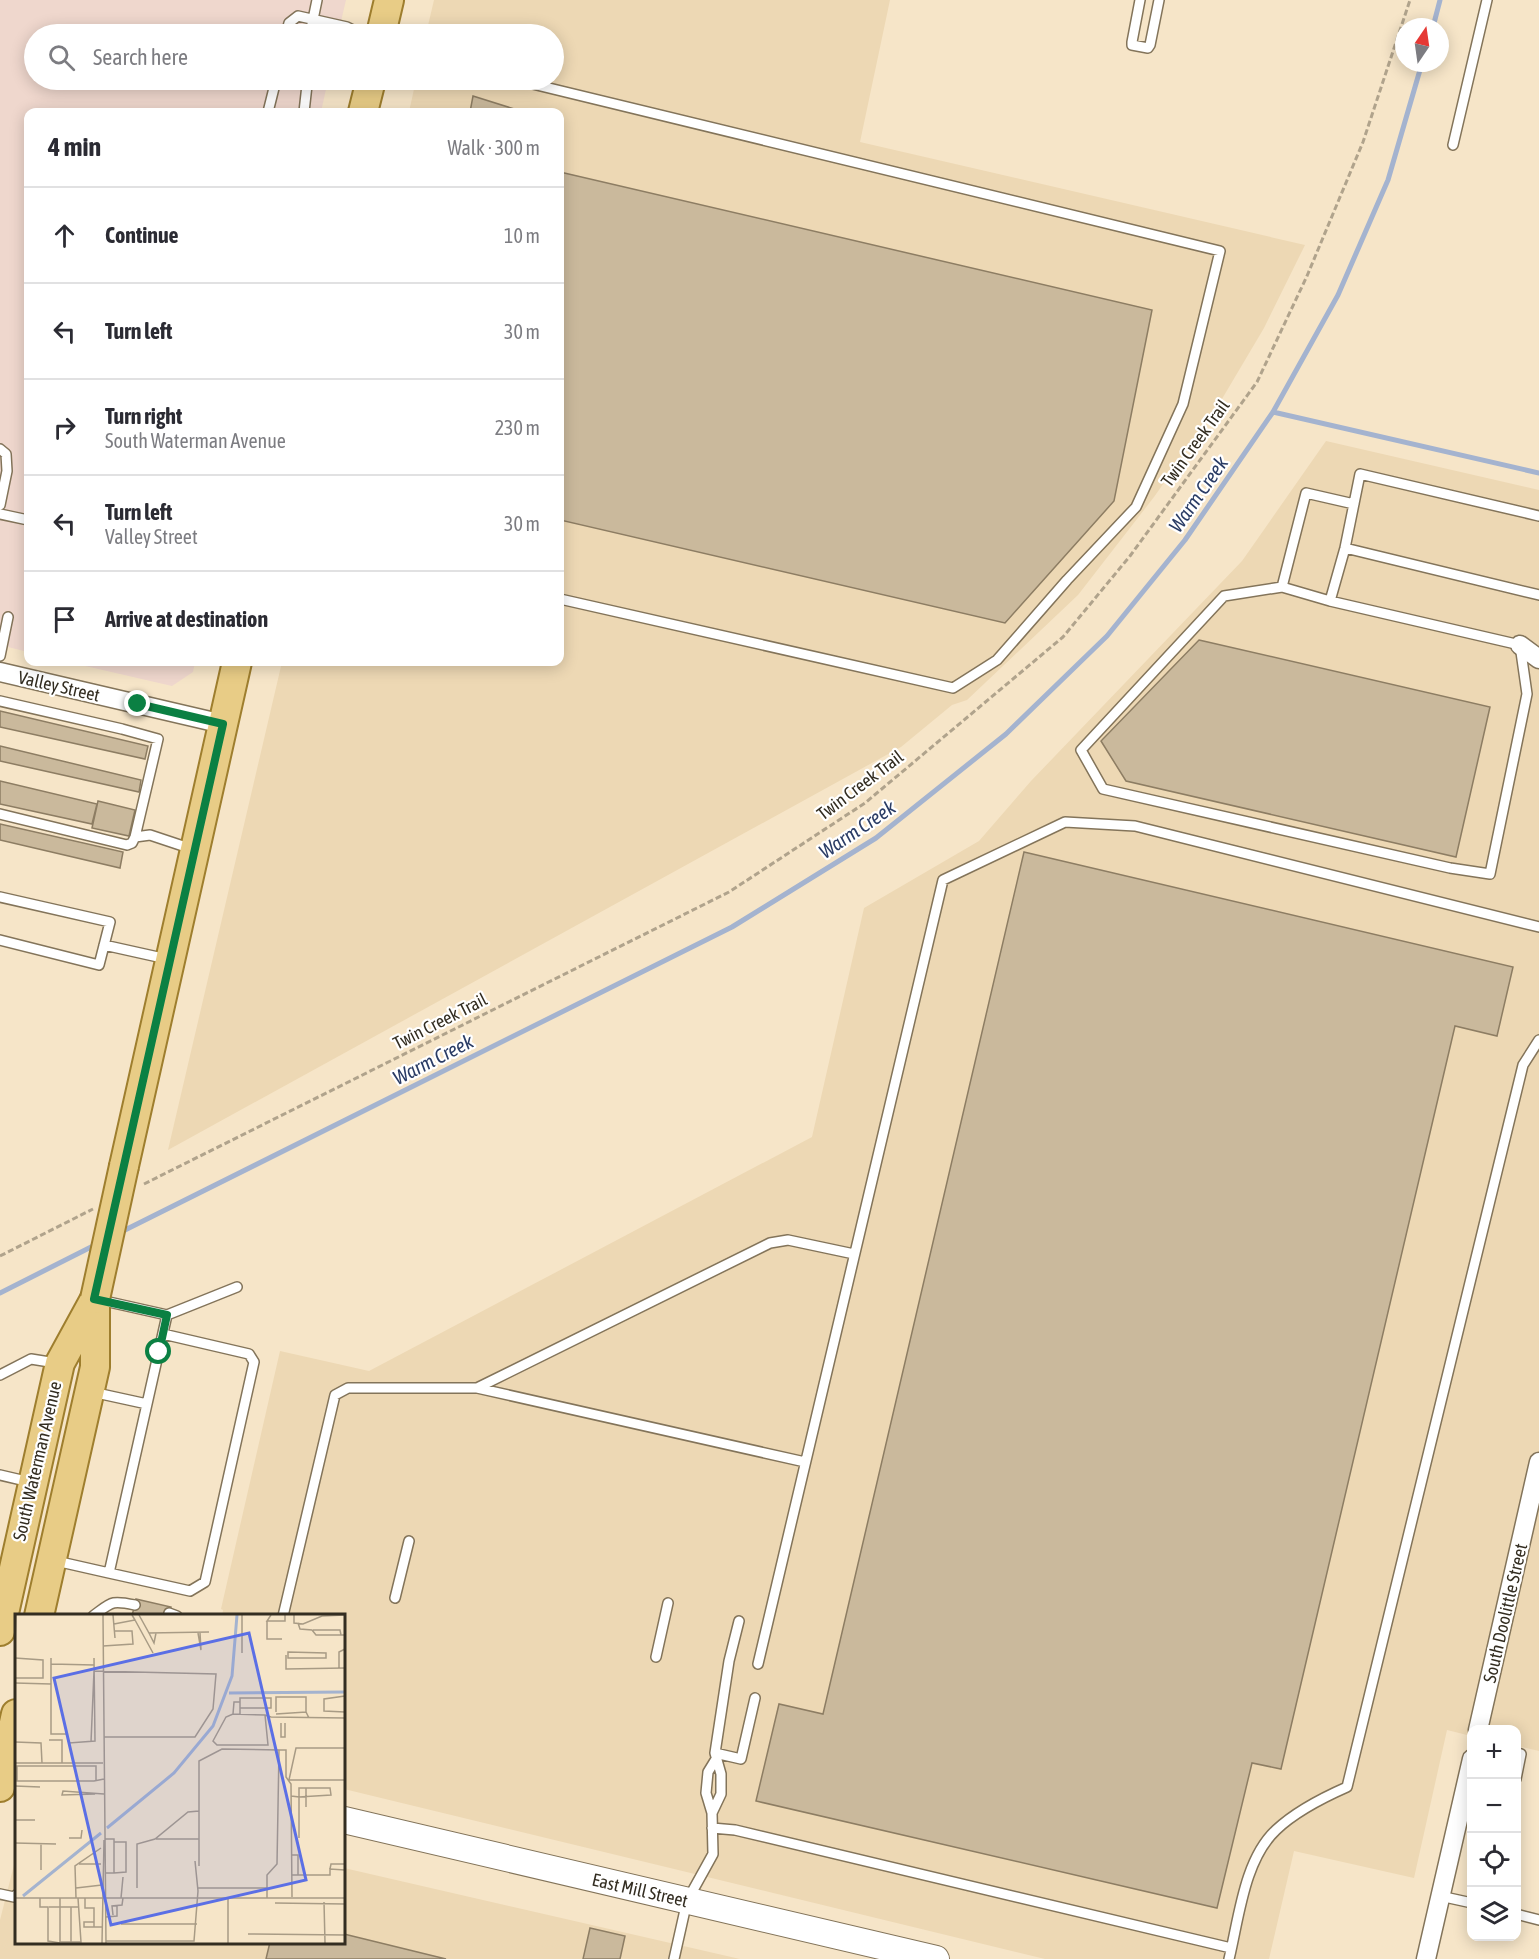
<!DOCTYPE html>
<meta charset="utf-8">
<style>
:root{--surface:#fff;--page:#f2f2f3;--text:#2b2b33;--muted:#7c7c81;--line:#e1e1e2}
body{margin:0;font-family:"Asap Condensed",sans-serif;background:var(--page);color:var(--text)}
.controls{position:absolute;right:18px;bottom:18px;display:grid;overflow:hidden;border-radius:12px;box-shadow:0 3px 15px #0003}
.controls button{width:54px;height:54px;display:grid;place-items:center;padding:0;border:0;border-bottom:2px solid var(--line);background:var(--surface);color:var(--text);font:30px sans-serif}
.compass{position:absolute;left:1395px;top:18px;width:54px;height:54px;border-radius:50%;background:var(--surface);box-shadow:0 3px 15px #0003;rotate:13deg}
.stop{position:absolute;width:18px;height:18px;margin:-14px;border:4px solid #0b8043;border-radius:50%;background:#fff}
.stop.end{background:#0b8043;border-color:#fff;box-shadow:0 2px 6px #0008}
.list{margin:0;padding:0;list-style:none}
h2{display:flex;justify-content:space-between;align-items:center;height:78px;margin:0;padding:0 24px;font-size:26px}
h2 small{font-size:20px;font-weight:400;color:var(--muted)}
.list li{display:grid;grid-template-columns:39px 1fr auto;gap:18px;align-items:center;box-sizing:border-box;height:96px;padding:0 24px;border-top:2px solid var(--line)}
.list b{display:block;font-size:22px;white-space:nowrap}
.list p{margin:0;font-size:20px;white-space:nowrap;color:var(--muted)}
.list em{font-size:20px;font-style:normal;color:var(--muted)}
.icon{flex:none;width:33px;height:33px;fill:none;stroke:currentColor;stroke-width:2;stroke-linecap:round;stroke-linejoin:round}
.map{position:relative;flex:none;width:1539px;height:1959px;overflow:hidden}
.search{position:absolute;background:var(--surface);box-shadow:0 3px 15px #0003;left:24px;top:24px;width:540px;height:66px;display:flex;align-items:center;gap:15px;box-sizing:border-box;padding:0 21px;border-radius:33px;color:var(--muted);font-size:22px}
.panel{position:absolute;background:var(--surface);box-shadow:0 3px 15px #0003;left:24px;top:108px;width:540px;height:558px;border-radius:12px}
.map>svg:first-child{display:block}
</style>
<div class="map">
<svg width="1539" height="1959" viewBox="0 0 1539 1959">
<rect width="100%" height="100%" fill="#f6e5c8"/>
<path fill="#edd8b4" d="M434,0h456l-30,142 445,103 -41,83 -48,81 -62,88 -76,98 -111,105 -15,5 -51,42 -733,403 114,-488h278v-550h-151l7,-32h138v-46h-128z
M1326,441l213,49v1261l-22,-5 -1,-16h-44l-1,6 -24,-6 -33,148 -120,-27 -25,108h-224l-701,-170v-173h-122l1,-6 -2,-1 59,-258 89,20 443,-234 52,-229 115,-67 52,-60 211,-220z
M16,1857v85h328v-74l396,91h-740v-39z"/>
<path fill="#efd7cd" d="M0,0h346l-8,34h-304v46h294l-7,32h-293v540l-28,-7z
M68,662h127l-2,10 -21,14z"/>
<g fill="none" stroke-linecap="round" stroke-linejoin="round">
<path stroke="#a4b3cf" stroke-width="5" d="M1433,27l7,-27
M1273,412l266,61
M119,1233l613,-306 144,-89 130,-104 101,-98 78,-96 88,-128 65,-117 50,-115 34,-117
M0,1293l97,-49"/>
</g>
<path fill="#cab99c" stroke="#8d7d63" stroke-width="1.5" d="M473,96l51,16h-54z
M560,172l592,138 -38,191 -109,122 -445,-103z
M1199,640l291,67 -34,150 -330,-76 -25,-40z
M0,711l148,35 -3,13 -145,-32z
M0,746l141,34 -2,12 -139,-31z
M0,781l97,23 -5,20 -92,-20z
M98,801l37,9 -6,26 -37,-8z
M0,824l123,28 -3,16 -120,-28z
M1024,852l489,115 -16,69 -42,-10 -174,743 -29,-6 -35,145 -461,-107 23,-97 44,10z
M136,1599l35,8 -2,9h-37z
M590,1928l35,8 -5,23h-37z
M344,1934l102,25h-180l4,-17h74z"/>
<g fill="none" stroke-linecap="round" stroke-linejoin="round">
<defs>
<path id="service" d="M1140,0l-8,42v3l16,3 2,-3 9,-45
M286,34l3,-11 9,-7 49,11 14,7
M310,34l7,-34
M516,80l704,171 -37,153 -47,103 -69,73 -70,80 -44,28 -393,-89
M268,112l8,-32
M304,112l3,-27 -2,-5
M1453,145l34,-145
M0,449l6,5 1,17 -7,34
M0,514l28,6
M1345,548l194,47
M1282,587l48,14 190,44 7,49 -37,180 -40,-6 -347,-79 -22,-39 143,-154z
M1282,587l24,-94 48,11
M1330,601l15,-53 15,-74 179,42
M0,656l8,-39
M0,701l122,28 36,10 -23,98 -3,6 -5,2 -127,-31
M135,837l15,-2 42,14
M0,897l110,25 -11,43 -99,-25
M104,945l63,14
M167,1315l70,-28
M0,1375l31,-16 25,4
M477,1388l328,74
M92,1392l55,12
M0,1475l30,7
M56,1561l53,12 58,-258 -67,-15
M109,1573l81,18 15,-9 49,-220 -5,-8 -86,-20
M395,1598l14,-57
M169,1613l8,3
M93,1616c19,-14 18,-16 42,-11
M283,1616l52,-221 13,-7h129l293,-145 18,-3 66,14
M656,1657l12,-54
M758,1664l185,-784 122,-58 70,4 404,101
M715,1753l26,6 14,-61
M1516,1753l5,1 -5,25
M712,1813l9,-19v-20l-6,-21 14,-92 10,-40
M712,1828l23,2 496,118
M0,1894l14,3 2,-2
M1440,1896l32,7
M1516,1914l23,6
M674,1959l13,-58 26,-47 -1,-41 -6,-20 2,-21 8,-13
M1229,1959c10,-41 15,-99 47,-129 20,-19 46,-32 71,-43l176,-722 16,-25"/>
<path id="minor" d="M1520,645l19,14
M0,672l223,52
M1478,1730l61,-268
M1426,1959l46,-200"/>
<path id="secondary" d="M344,1820l592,139"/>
<path id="primary" d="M381,34l8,-34
M363,112l8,-32
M124,1166l113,-504
M39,1616l56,-249v-66
M0,1631l60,-268 35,-64
M0,1787l16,-73"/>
</defs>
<use href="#service" stroke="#83745a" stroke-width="12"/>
<use href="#minor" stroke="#83745a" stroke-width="21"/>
<use href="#secondary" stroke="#83745a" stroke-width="28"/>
<use href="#primary" stroke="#9e7e2e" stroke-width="32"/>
<path stroke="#b0a38c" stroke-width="3" stroke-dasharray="6 3" stroke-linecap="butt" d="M144,1184l585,-292 136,-89 198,-166 67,-81 127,-174 50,-106 56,-134 47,-142
M0,1256l93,-47"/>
<use href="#service" stroke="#fff" stroke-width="9"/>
<use href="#minor" stroke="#fff" stroke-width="18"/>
<use href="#secondary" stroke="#fff" stroke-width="26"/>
<use href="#primary" stroke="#e8cc86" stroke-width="28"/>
<defs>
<path id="primary-bridge" d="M95,1299l29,-133"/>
</defs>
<use href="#primary-bridge" stroke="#9e7e2e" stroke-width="32" stroke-linecap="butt"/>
<use href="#primary-bridge" stroke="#e8cc86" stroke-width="28"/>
</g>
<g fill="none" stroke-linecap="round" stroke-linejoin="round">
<path stroke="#0b8043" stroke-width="8" d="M138,704l85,20 -129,575 73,16 -8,37"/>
</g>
<g text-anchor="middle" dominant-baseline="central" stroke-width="4.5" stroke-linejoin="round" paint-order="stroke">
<g font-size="18" fill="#332d21" stroke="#fff">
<text transform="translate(1195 443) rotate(-54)">Twin Creek Trail</text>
<text transform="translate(59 686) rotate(13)">Valley Street</text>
<text transform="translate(860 785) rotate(-37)">Twin Creek Trail</text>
<text transform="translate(440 1021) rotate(-27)">Twin Creek Trail</text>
<text transform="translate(37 1461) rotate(-77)">South Waterman Avenue</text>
<text transform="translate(1505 1613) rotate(-77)">South Doolittle Street</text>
<text transform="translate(640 1890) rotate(13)">East Mill Street</text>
</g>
<g font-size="20" font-style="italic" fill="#2a3c65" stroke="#fff">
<text transform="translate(1198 494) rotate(-55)">Warm Creek</text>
<text transform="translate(857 829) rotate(-34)">Warm Creek</text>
<text transform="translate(433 1059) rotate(-27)">Warm Creek</text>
</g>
</g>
<g transform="translate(15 1614)">
<rect width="330" height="330" fill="#f6e5c8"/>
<path fill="none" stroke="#a4b3cf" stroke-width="3" d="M214,79l116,-1M92,214l67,-55 39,-47 19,-50 5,-61M8,282l78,-63"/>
<path fill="none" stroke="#a89b85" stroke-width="1.5" d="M88,1l3,328M98,1l2,23M124,1l10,18 60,-1M256,1l-4,6h18v-6M279,1v8l9,1 19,-8 23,-1M120,6l18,33M252,7v18h15M283,9l2,6 12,1 4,5h29M99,10l21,-4 -3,-5M298,16h27l1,5M134,19l5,10 2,-10M183,19l3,17 -1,-17M88,32l30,-2 -1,-13h-17M0,35l1,-34M273,38l38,1v5h-38zM227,39v-38M271,41v14l59,-1M0,44l28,2v18h-28M36,44v76h16l2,9 26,-2 -1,-83M36,50l43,1M324,54v-16l6,-3M79,57l122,3 -3,35 -18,28h-91M0,69l36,1M330,82l-21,3v12l21,1M261,98v-15h30v15M218,100l1,-12h6M261,100l30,-2 3,6M225,101v-17h31v10h-31M250,101l3,30h-51l-4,-4 13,-24 7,-3 32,1 6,2 74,1M266,109v14h4v-14M34,126h13v23M0,128l26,1 1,20M76,128l3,-71M264,136h7v27l5,7 1,113M0,149h88M81,166v-14h-79v15h77l10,-2M274,166l7,-32h49M274,166h56M0,172l25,1M284,174h31l1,7 -32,2zM80,180l-33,1 1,-4 41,3M276,182l8,1v41M291,193v-19M1,206h19M54,224h12l1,-8M90,225h9v34h-8M141,225h43M99,228h12v30l-12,1M0,229l41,1M26,230v26M277,241h6v20M64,250h22M184,252v-105l23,-12 57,1 -2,114 -10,11v23M315,255l1,-5h14M277,261h38v-6l15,1M61,274l26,-3M122,274v-44l18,-5 33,-27 11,-1M182,274h70M0,284h330M25,284v9h8v34l12,2M45,284v44h21l-3,-44M61,284l-1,-32 26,-18M70,284v10h9v19h8M106,284l2,-21M309,288l1,41M260,289l70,1M34,293h29M56,293v35M98,301l-1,-9 10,-1 1,-7M91,303l11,-1v-11M79,308h-10v5h10M106,310h76M233,320l97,1M91,327h88l4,-50 -3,-30M87,329l2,-103M213,329v-45"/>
<path fill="#5b6fe5" fill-opacity="0.15" stroke="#5b6fe5" stroke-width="3" d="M234,19l57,247 -195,45 -57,-247z"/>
<rect width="330" height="330" fill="none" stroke="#332d21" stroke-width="3"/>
</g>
</svg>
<div class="controls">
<button>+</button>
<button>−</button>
<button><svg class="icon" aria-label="locate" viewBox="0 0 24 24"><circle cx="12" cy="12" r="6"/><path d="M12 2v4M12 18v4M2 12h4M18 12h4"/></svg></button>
<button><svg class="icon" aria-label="layers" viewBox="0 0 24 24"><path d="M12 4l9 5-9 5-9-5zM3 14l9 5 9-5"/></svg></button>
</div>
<svg class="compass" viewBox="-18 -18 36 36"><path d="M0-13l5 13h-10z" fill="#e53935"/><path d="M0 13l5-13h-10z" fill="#7c7c81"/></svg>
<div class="stop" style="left:159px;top:1352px"></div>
<div class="stop end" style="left:138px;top:704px"></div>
<div class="search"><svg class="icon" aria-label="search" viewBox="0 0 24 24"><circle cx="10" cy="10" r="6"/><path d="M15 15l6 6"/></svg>Search here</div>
<section class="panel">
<h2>4 min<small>Walk · 300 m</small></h2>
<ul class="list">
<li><svg class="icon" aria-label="ahead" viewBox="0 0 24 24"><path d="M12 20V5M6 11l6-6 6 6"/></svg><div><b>Continue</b></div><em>10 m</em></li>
<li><svg class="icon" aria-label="left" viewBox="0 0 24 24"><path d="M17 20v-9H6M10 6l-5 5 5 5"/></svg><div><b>Turn left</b></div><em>30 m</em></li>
<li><svg class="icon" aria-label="right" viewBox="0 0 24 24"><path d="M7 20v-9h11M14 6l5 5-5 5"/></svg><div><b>Turn right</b><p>South Waterman Avenue</p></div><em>230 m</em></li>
<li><svg class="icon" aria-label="left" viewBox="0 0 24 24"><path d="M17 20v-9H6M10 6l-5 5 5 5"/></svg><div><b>Turn left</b><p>Valley Street</p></div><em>30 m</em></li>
<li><svg class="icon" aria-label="arrive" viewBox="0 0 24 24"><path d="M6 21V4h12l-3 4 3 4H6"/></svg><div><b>Arrive at destination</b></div></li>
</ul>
</section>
</div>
